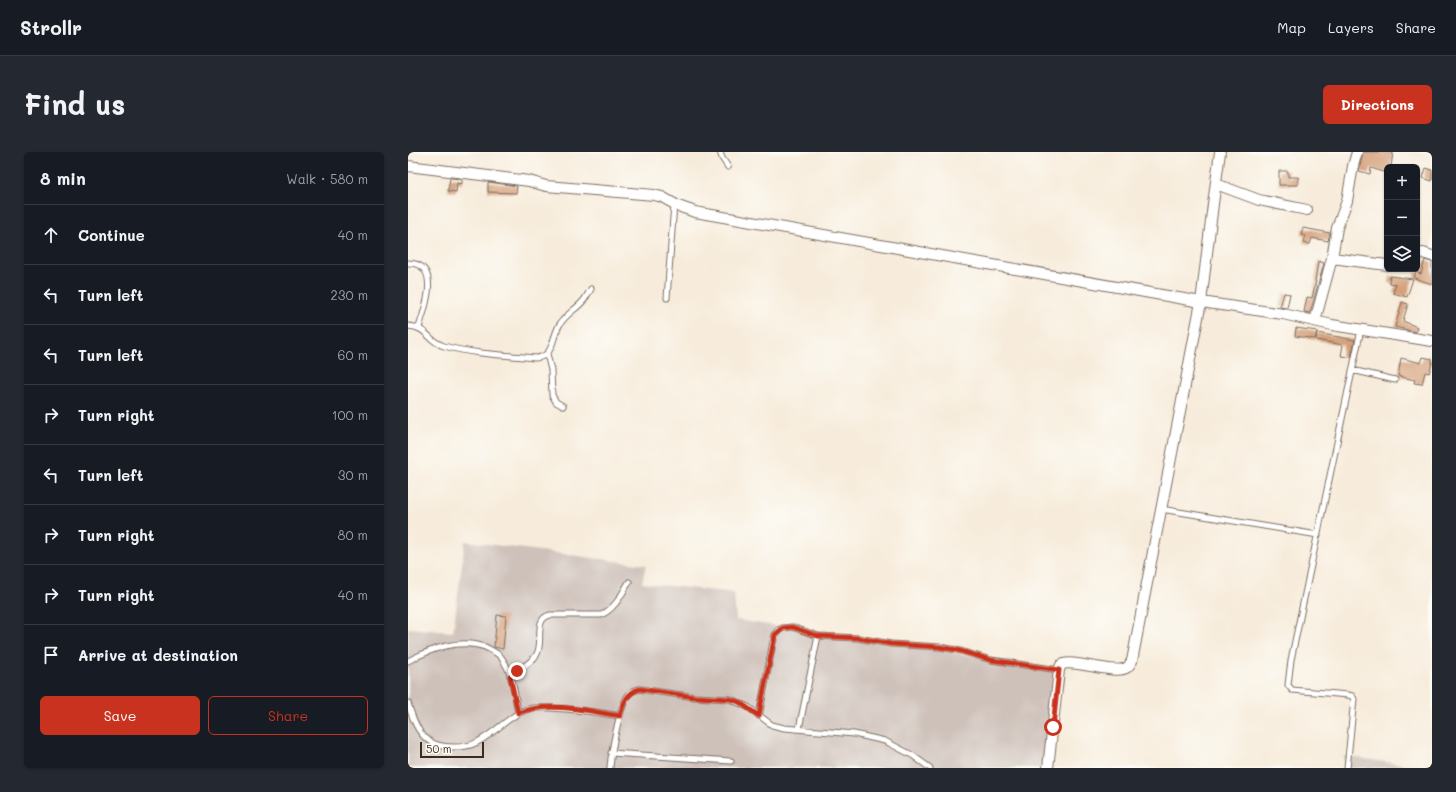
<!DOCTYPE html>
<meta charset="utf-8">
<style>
:root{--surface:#171b24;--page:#242831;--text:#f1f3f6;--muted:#9ea1a6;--line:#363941;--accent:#c8321e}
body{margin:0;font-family:Mali,sans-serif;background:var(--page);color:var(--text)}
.controls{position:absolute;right:12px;top:12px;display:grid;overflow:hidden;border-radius:6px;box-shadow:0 1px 3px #0004}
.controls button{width:36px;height:36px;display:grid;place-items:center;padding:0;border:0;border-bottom:1px solid var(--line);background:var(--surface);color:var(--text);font:20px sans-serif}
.scale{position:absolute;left:12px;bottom:10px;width:64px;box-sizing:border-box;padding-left:4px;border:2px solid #3b2a1e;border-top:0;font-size:11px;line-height:14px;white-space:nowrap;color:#3b2a1e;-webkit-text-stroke:3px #fdfcf7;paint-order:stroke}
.stop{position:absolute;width:12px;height:12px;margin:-9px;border:3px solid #c8321e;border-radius:50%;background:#fff}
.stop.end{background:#c8321e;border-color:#fff;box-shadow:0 1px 4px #0008}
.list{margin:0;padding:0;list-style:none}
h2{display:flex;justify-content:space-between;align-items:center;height:52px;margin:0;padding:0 16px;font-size:17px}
h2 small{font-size:13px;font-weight:400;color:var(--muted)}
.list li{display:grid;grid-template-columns:26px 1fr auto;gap:12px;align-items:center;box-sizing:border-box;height:60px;padding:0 16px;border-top:1px solid var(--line)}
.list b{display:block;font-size:15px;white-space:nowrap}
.list em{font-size:13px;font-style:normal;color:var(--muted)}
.actions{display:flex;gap:8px;padding:12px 16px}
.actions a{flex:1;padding:9px 0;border:1px solid var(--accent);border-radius:6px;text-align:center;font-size:14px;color:var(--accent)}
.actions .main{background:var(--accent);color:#fff}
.icon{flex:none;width:22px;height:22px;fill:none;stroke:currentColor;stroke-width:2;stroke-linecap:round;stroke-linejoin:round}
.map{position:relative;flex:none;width:1024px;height:616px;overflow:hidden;border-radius:6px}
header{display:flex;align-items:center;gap:24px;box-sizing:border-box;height:56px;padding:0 20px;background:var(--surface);border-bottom:1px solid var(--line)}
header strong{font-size:19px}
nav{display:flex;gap:22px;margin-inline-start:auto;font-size:14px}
.intro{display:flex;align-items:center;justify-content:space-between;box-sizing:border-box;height:96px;padding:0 24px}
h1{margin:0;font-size:28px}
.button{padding:10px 18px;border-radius:6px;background:var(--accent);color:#fff;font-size:14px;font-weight:700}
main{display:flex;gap:24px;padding:0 24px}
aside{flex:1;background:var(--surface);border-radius:6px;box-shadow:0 1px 3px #0004}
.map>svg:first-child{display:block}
</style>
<header>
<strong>Strollr</strong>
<nav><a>Map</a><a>Layers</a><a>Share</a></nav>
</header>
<div class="intro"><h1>Find us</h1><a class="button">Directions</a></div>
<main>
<aside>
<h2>8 min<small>Walk · 580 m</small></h2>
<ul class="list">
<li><svg class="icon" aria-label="ahead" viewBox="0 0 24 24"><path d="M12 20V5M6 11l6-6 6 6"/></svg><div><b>Continue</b></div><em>40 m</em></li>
<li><svg class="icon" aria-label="left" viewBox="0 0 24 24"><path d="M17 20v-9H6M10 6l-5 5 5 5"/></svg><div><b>Turn left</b></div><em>230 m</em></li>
<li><svg class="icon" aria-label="left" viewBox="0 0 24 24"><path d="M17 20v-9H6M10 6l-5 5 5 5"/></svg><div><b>Turn left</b></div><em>60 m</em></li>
<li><svg class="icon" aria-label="right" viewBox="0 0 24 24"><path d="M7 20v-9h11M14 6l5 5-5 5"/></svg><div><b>Turn right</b></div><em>100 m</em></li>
<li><svg class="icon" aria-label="left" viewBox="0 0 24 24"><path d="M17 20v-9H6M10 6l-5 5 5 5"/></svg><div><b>Turn left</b></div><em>30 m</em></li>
<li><svg class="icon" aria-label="right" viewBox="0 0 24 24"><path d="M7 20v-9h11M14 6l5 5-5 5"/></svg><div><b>Turn right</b></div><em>80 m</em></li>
<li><svg class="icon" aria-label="right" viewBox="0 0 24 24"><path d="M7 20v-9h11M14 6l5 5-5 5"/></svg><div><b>Turn right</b></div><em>40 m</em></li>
<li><svg class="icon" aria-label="arrive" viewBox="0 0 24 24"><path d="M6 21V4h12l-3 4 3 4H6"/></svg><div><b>Arrive at destination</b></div></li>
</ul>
<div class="actions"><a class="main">Save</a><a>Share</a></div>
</aside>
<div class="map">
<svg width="1024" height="616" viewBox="0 0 1024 616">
<rect width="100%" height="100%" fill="#fdfcf7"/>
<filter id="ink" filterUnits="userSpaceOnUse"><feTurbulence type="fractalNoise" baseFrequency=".025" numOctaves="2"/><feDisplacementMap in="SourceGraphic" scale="8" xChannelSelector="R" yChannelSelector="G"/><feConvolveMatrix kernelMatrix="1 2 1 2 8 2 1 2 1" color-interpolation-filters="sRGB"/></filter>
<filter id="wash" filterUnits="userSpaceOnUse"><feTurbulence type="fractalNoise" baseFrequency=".012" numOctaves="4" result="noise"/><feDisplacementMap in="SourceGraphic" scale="16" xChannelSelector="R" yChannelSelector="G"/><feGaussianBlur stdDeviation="0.9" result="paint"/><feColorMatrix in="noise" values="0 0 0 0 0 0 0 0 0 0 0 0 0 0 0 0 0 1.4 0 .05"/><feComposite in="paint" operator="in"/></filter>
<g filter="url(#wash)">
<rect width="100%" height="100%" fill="#f7ecdb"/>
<path fill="#cec1ba" d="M57,389l181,24 -4,18 92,10 2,27 325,49 -12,99h-641v-140l45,4z
M936,604l85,12h-85z"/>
<g id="blocks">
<path fill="#d5a07a" d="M955,0h30l-2,15h-4v6l-16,-5 -1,6 -11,-3z
M1018,16l6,2v11l-9,-3z
M871,19h9v6h10v8h-19z
M42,26l12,1v5l-5,-1 -1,9 -8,-1z
M80,30l29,4 -1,7 -28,-1z
M895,76l27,5 -2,8 -16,-3 -2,6 -7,-1 2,-7 -4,-1z
M1017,108l7,2v22l-18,-6 2,-6 5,2z
M910,109l6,2 -14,50 -6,-1 3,-15 5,1 4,-17h-1z
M982,124l23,3 -6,18 -14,-4 3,-9 -7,-1z
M876,141l6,1 -3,14 -7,-1z
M994,150l6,2 -5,17 14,6 -1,5 -21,-5z
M888,176l21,3 -2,8 -20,-3z
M909,181l38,7 -4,17 -10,-1 2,-11 -27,-5z
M1015,205l9,2v4l-3,10 -4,-1 -3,12 -8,-1 1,-3 -17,-4 3,-18 20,5z
M89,463l9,1 -3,33 -9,-2z"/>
</g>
</g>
<g filter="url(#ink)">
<use href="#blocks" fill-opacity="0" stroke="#7d6e60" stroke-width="1"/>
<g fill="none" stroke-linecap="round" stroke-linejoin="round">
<defs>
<path id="service" d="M312,0l2,6 6,9
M0,111c34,0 17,46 11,64
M259,146l7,-94
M0,174c20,1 19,15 36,20 29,8 61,9 92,12 19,-2 15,-20 24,-34 6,-10 17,-15 24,-24 3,-4 5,-8 7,-11
M139,202l4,16 1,25 4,7 7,4
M944,218l43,10
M753,357l157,26
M0,509c23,-12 51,-23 77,-14 6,3 11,5 16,10 12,16 14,37 17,56
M102,524c8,-6 22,-13 27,-22 7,-13 -4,-35 13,-39h51c14,-6 21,-21 28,-33
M0,551c5,18 13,40 34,43 32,5 41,-7 65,-25 7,-5 14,-11 22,-12 6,-2 14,-1 21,-1 24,1 47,4 70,8
M351,564l14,-74 2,-7 4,-5 4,-2 9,-1 26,9 40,2 33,6 48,3 18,3 34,10 68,10
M391,577l19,-93
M203,601l120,8
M202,616c1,-14 10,-68 21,-76 2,-2 6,-2 8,-3l56,8 35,2 18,8 24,18 12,3 70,6 31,7 27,14 18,13
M939,616l7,-69 -2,-3 -4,-1 -56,-5 -4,-5 3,-25 70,-331"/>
<path id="minor" d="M0,14l121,15 17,5 108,9 8,2 16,9 17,6 506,90 82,12 49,11 100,16
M808,32l43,16 48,10
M1009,102l6,-1 9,3
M924,106l55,7
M907,169l17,-63 5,-30 10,-27 6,-35 4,-14
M640,616l11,-98 2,-5c10,-7 53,10 65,3 3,-1 4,-5 6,-7l69,-359 12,-98 7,-52"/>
</defs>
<use href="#service" stroke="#7d6e60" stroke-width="7"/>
<use href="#minor" stroke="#7d6e60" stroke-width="12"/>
<use href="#service" stroke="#fff" stroke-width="5"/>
<use href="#minor" stroke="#fff" stroke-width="10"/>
</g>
</g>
<g fill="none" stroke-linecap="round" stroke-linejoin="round" filter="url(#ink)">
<path stroke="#c8321e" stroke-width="5" d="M109,519l-7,5 8,37c29,-12 71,-2 102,3 3,-12 7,-24 20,-27l55,8 35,2 9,3 20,14 2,-12 14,-69 8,-7 9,-1 26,9 40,2 33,6 48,3 18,3 34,10 68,10 -6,57"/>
</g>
</svg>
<div class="controls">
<button>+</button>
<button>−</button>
<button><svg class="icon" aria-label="layers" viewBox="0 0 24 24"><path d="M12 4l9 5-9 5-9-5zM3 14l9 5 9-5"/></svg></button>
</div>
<div class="scale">50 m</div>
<div class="stop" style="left:645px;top:575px"></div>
<div class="stop end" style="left:109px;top:519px"></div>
</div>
</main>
